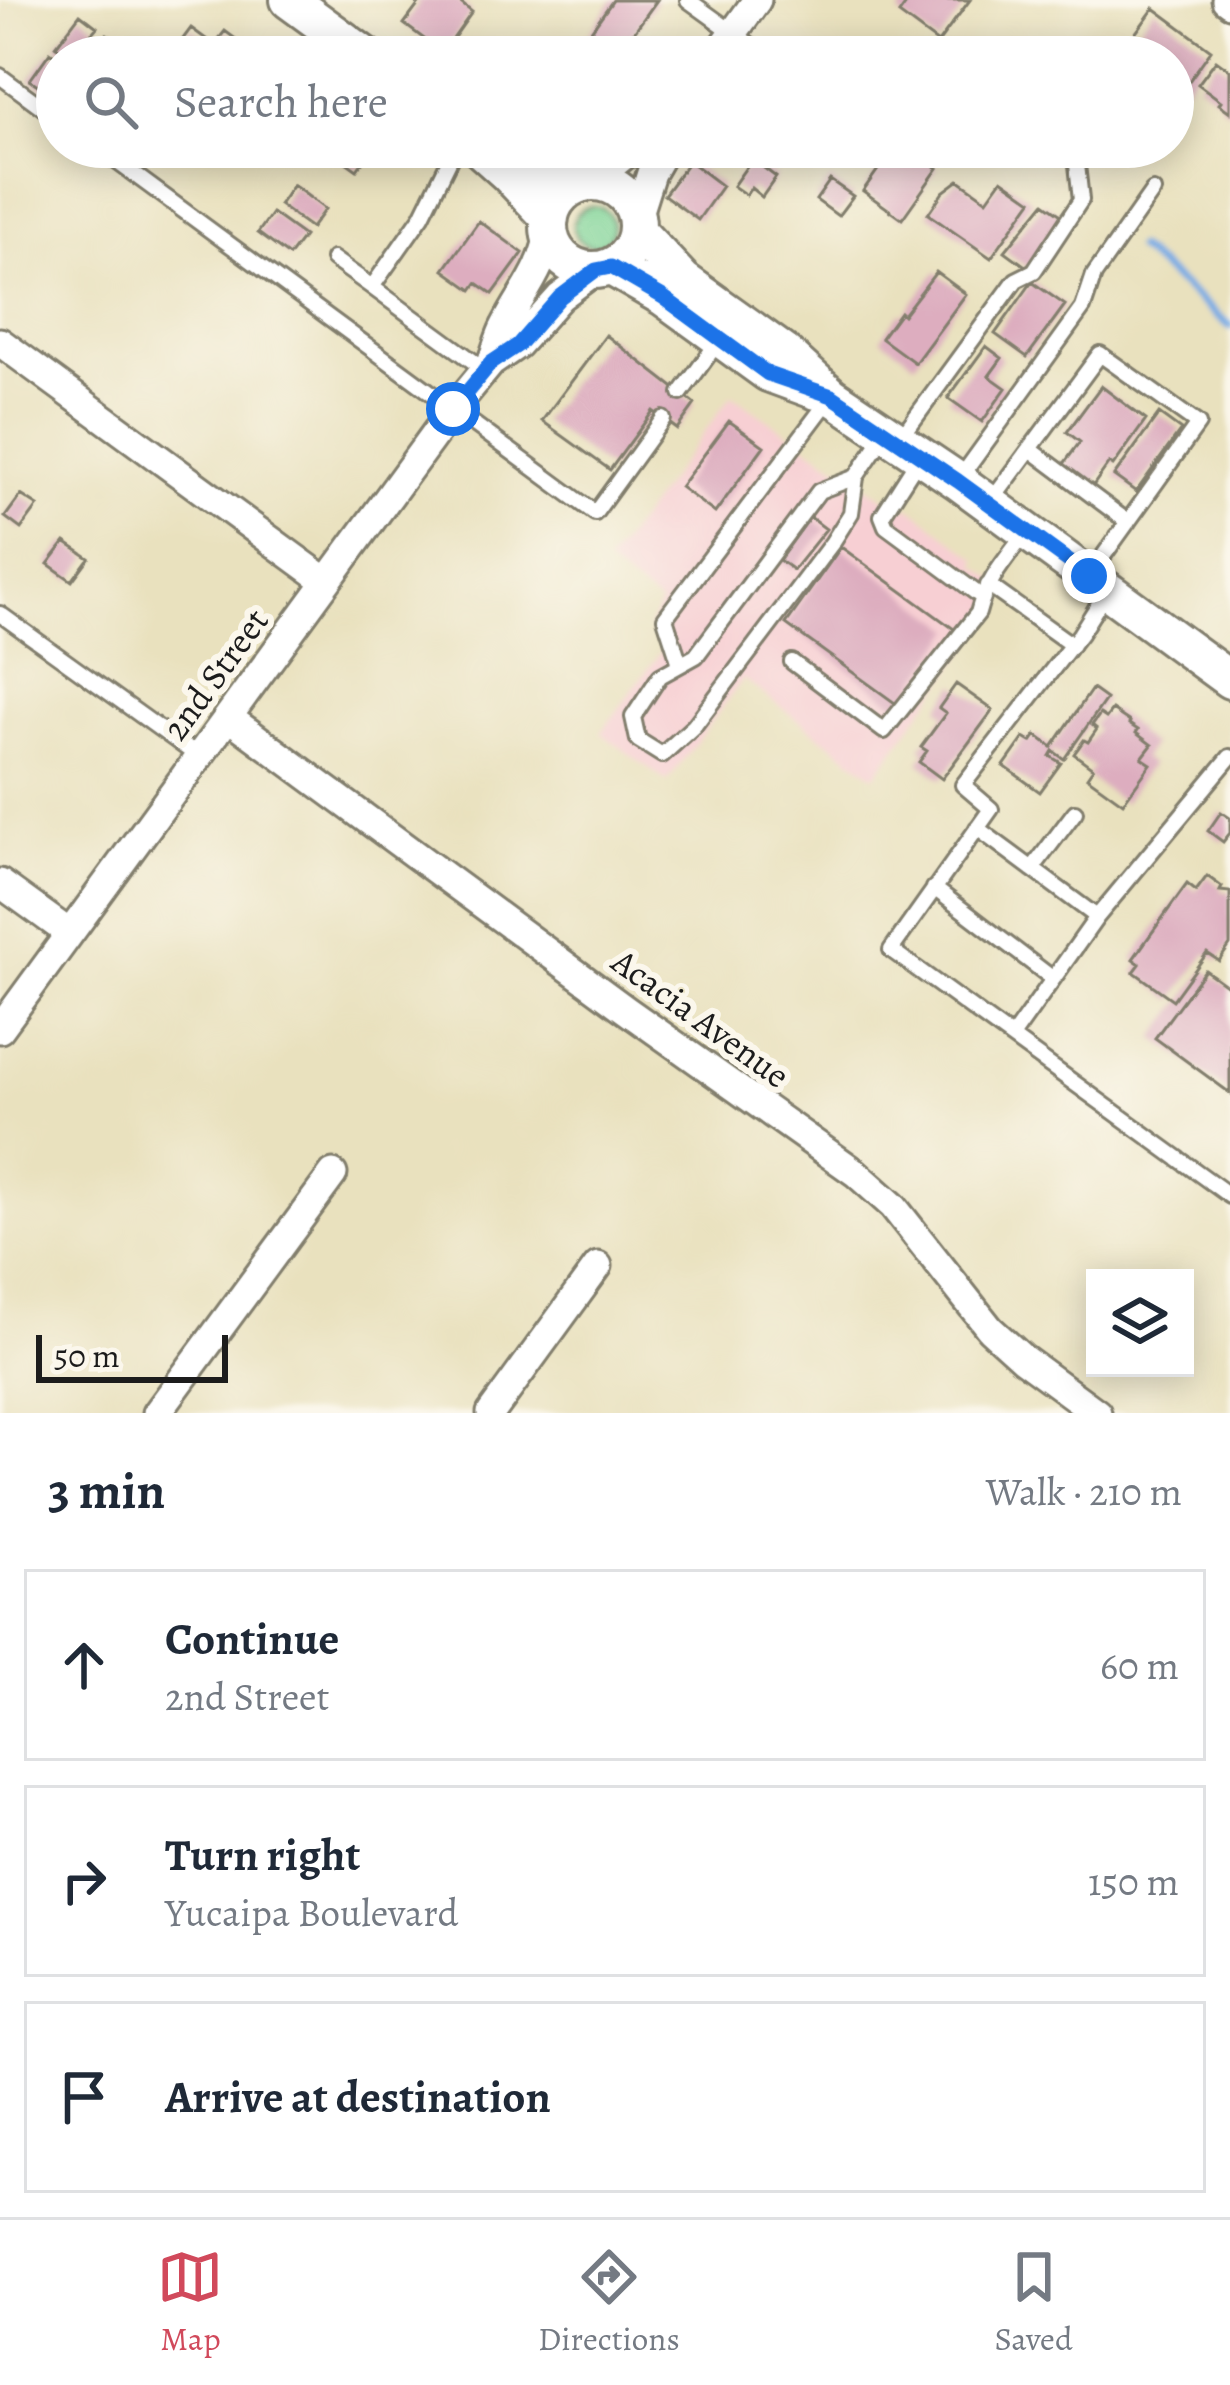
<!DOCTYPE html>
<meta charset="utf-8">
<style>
:root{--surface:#fff;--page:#f2f2f3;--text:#1f2937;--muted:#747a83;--line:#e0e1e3;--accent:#d1495b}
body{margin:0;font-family:Alegreya,serif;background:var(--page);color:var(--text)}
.controls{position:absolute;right:36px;bottom:36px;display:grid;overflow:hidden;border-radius:0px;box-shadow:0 6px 30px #0003}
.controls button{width:108px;height:108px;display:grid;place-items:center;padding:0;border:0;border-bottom:3px solid var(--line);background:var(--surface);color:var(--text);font:60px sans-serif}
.scale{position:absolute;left:36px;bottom:30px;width:192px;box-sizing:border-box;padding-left:12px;border:6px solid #1c1c1c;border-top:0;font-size:33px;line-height:42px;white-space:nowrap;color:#1c1c1c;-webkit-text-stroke:9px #fbf7ec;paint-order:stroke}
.stop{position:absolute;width:36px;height:36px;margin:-27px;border:9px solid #1a73e8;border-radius:50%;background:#fff}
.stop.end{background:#1a73e8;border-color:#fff;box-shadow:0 3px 12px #0008}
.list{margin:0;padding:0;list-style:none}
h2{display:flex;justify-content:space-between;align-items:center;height:156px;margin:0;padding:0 48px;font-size:51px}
h2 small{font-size:39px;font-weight:400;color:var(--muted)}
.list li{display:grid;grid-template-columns:78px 1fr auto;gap:36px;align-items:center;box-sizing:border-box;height:192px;margin:0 24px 24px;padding:0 24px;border:3px solid var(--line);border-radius:0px}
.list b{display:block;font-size:45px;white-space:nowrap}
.list p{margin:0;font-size:39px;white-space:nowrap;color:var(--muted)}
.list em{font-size:39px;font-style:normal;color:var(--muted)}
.icon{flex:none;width:66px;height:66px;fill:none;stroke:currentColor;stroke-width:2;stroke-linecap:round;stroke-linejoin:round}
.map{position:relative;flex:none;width:1230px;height:1413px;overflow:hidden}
.search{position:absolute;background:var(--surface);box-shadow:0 6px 30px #0003;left:36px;right:36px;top:36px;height:132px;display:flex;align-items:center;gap:30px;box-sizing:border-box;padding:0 42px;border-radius:66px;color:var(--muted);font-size:45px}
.sheet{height:804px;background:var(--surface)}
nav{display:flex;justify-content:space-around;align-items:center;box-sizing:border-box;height:168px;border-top:3px solid var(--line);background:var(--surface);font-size:33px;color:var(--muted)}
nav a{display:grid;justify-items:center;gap:6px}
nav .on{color:var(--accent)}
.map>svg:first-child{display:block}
</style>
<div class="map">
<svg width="1230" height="1413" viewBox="0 0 1230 1413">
<rect width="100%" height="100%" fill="#fbf7ec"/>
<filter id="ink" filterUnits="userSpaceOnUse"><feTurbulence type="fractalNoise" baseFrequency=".00833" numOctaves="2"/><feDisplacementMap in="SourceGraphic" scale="24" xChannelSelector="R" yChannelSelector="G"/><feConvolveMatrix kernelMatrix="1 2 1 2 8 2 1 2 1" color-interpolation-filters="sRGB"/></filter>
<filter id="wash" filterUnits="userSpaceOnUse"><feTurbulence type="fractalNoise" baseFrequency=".004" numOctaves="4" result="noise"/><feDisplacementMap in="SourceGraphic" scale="48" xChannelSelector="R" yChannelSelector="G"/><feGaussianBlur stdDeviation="2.7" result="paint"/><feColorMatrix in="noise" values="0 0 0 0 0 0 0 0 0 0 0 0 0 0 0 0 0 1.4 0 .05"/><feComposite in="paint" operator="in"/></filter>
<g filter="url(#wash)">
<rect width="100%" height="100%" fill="#e9e1be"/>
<path fill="#f7cfd3" d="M732,395l169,114 9,-2 68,52 -2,6 34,25 -135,186 -132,-97 -76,103 -66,-49 61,-83 -13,-23 11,-23 -54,-40z"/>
<path fill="#7fd497" stroke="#4e785a" stroke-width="3" d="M573 226a20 20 0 1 1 40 0a20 20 0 1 1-40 0Z"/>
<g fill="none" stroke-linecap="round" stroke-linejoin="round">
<path stroke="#78abe5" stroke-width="8" d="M1137,248l93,78"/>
</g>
<g id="blocks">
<path fill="#ddadbf" d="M414,0h43l15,12 -29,41 -39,-29 15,-20z
M613,0h44l-41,57h-44z
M909,0h61l-32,43 -39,-29z
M1154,8l57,42 -27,38 -11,-8v-23h-24l-20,-15z
M80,14l17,13 -25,30 -16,-11z
M191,28l23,17 11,-14 35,26h-78l-8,-6z
M107,34l20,14 -7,9h-29z
M50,52l7,5v23l-8,12 -19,-12z
M1216,60l14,10v42l-11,-8 2,-3 -23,-17z
M325,147h48l-16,23z
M894,147h15l29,21 -36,51 -39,-28z
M752,159l24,18 -14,20 -11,-9 -5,7 -13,-9z
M689,161l33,25 -24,34 -34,-25z
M1002,179l30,21 -41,58 -63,-44 15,-22 16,-12 28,20z
M830,180l23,16 -15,20 -22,-16z
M293,185l32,24 -14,19 -32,-23z
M1044,203l20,14 -36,51 -23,-17z
M272,213l32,23 -15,20 -31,-23z
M479,221l44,32 -30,41 -16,-11 -5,7 -28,-20z
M936,272l30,22 -51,69 -34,-25 19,-26 3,3z
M1032,282l33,23 -38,52 -32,-23z
M606,335l89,69 -18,25 -24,-18 -43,59 -68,-49z
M986,346l16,12 -13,18 17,12 -24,34 -34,-24z
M1101,386l45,34 -33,46 -4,-3 -17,24 -29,-22 17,-23 -13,-10z
M1159,414l22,16 -45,62 -22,-16z
M729,421l35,25 -49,67 -35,-26z
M21,495l17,11 -17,23 -16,-12z
M810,517l16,12 -33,41 -14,-10z
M65,542l24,16 -17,23 -24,-17z
M841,547l113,82 -55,77 -113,-82z
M956,684l37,26 -51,69 -23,-17 8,-11 -6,-4 25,-34 -7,-5z
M1092,689l14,10 -42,60 -11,-8 -3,5 11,7 -21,29 -36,-26 20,-28 7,4 5,-7 16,12z
M1112,710l18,12 -1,2 9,6 -2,3 16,12 -10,13 9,6 -28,39 -36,-26 6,-9 -19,-14 10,-14 4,2 9,-13 -5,-4 8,-11 6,4z
M1221,812l9,6v15l-7,9 -15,-11z
M1207,876l15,11 -2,4 10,1v53l-11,16 -12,-8 -34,47 -39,-28 6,-8 -7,-5 54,-75 9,7z
M1205,970l25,18v105l-75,-55z"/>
</g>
</g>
<g filter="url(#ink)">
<use href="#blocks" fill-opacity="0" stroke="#827e6d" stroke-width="3"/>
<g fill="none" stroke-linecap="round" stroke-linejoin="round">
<defs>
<path id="service" d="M688,0l79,57
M0,76l57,42
M97,147l498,366 68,-94
M456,147l-34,69 -50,71 113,83
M768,147l8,5
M333,259l39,28
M681,393l39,-54
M899,440l117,-160 18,-9 47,-71 -5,-44
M1030,449l98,73
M919,458l-37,58 4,10 96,71
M856,477l-37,14 -123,165 -36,20 -27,41 5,23 24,15 32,-29 138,-183 19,-30 5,-36 27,-40
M958,481l125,-173 11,-33 59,-84
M990,503l110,-149 98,70 -109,152
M988,585l84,60
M1105,594l-25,40 -117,151 28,24 -100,141 339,246
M0,614l199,143
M792,662l92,69 94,-118c7,-30 28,-54 46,-78
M680,664l-15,-46 166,-221
M977,828l120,89
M1032,869l43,-57
M934,888l118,90
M1012,1037l85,-120 133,-160"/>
<path id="minor" d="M1226,0l4,3
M716,57l41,-57
M591,182l44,-35
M637,217l14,-44 15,-26
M0,342l326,239
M491,363c5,-12 8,-26 14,-37 19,-37 38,-54 45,-98
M228,717l398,293 230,163 37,33 97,123 32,29 75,55
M0,883l69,50
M0,1029l453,-620 38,-46 26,-18 43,-48 36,-27
M157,1413l176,-239
M491,1413l107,-147"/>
<path id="secondary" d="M289,0l78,57
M478,147l29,26 43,45
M510,147l65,38
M549 226a44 44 0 1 1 88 0a44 44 0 1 1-88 0Z
M638,232l45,48 103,74 46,42 126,85 272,199
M611,267l52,30 105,76 49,18"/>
</defs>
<use href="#service" stroke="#827e6d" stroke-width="20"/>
<use href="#minor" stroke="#827e6d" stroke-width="33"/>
<use href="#secondary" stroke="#827e6d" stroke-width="42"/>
<use href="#service" stroke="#fff" stroke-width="14"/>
<use href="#minor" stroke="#fff" stroke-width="27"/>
<use href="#secondary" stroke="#fff" stroke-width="36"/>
</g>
</g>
<g fill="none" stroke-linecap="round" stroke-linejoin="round" filter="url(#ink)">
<path stroke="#1a73e8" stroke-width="15" d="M453,409l38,-46 27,-18 42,-48 36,-27 15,-3 52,30 105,77 64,22 126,85 131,95"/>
</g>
<g text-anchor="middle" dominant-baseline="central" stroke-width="12" stroke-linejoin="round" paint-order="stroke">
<g font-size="36" fill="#1c1c1c" stroke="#fbf7ec">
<text transform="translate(215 674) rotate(-54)">2nd Street</text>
<text transform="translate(701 1018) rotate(36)">Acacia Avenue</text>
</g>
</g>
</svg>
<div class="controls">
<button><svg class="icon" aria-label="layers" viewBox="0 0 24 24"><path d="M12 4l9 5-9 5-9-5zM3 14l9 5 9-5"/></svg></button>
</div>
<div class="scale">50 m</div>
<div class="stop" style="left:453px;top:409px"></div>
<div class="stop end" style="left:1089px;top:576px"></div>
<div class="search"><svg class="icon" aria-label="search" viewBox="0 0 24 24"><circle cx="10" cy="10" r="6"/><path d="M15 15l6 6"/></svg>Search here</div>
</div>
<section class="sheet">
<h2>3 min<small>Walk · 210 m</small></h2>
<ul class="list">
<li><svg class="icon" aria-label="ahead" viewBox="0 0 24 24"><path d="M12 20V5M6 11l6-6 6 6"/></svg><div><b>Continue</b><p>2nd Street</p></div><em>60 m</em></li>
<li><svg class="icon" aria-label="right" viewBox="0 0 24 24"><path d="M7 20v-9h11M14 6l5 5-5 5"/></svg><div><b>Turn right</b><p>Yucaipa Boulevard</p></div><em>150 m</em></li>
<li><svg class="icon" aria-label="arrive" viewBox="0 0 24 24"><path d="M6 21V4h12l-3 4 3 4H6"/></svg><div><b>Arrive at destination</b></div></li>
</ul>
</section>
<nav>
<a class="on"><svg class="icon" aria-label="map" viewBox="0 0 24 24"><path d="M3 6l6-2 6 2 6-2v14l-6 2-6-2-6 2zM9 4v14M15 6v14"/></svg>Map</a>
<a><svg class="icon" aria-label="directions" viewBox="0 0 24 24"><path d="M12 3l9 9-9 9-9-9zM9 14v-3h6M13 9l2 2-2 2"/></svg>Directions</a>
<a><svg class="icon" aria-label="saved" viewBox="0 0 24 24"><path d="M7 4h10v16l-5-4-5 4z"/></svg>Saved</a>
</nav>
